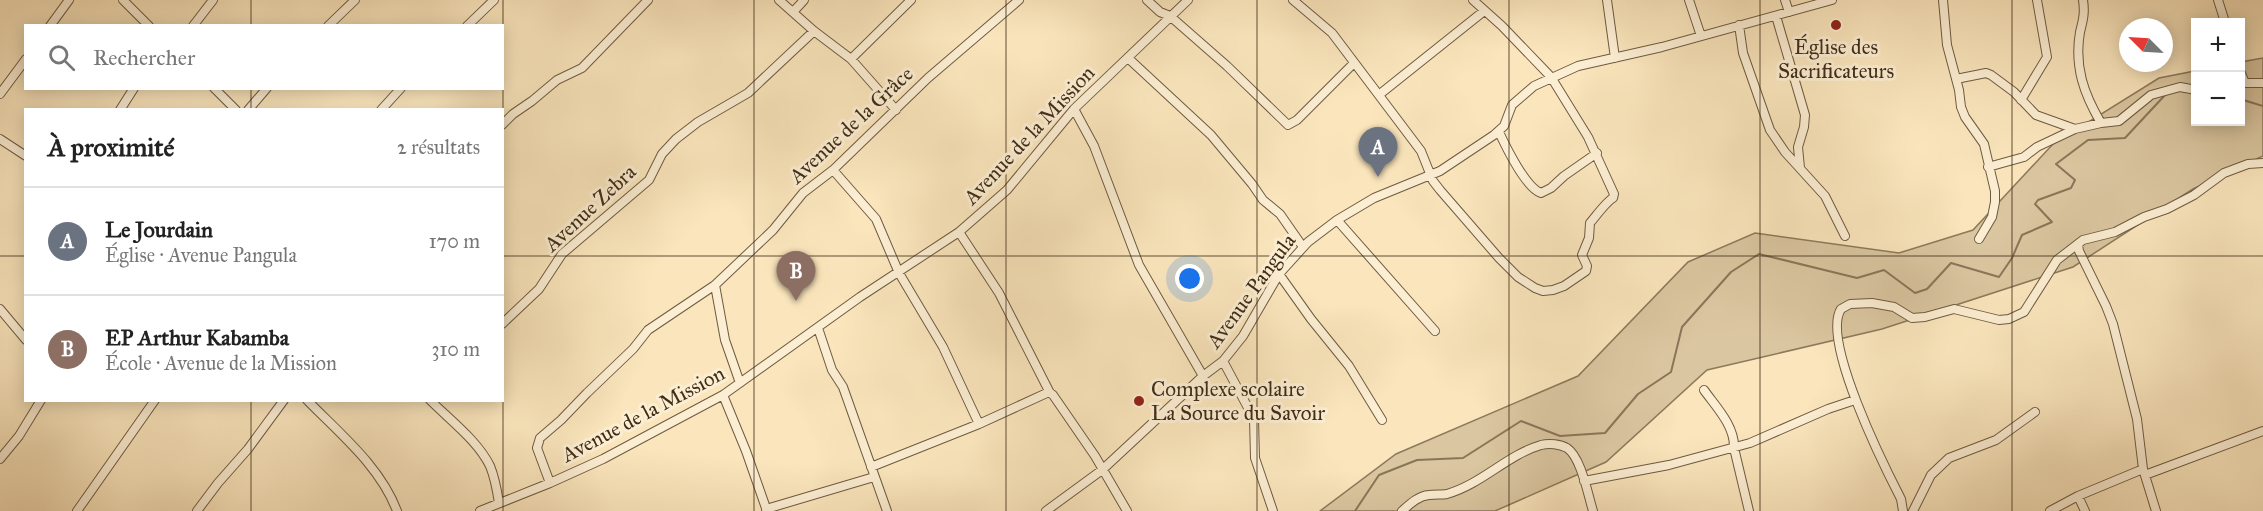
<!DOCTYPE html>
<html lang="fr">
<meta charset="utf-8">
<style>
:root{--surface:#fff;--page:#f6f6f6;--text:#222;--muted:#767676;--line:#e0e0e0;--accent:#8f2418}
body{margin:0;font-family:"IM FELL Great Primer",serif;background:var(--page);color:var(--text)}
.controls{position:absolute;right:18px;top:18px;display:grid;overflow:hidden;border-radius:0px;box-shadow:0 3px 15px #0003}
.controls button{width:54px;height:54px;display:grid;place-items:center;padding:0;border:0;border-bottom:2px solid var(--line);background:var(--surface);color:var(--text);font:30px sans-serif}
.compass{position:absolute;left:2119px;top:18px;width:54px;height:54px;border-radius:50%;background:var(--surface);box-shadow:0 3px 15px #0003;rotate:294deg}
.you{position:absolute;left:1190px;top:279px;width:21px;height:21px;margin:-15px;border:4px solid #fff;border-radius:50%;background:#1a73e8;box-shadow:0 0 0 9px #1a73e833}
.badge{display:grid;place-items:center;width:39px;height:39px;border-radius:50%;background:var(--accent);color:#fff;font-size:20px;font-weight:700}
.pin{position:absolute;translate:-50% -50px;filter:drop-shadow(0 2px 3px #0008)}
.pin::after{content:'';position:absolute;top:32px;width:21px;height:18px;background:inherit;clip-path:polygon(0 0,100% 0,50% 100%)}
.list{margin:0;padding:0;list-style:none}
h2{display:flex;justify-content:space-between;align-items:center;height:78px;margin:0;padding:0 24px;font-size:26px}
h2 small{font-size:20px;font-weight:400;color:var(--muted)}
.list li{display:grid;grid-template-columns:39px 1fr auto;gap:18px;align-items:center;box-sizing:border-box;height:108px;padding:0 24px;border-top:2px solid var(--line)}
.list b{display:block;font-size:22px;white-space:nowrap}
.list p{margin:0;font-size:20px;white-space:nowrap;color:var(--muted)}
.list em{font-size:20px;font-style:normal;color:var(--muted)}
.icon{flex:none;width:33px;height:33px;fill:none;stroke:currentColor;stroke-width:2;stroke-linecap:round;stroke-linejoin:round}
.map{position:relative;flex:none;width:2263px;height:511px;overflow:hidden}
.search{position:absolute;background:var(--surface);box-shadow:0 3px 15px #0003;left:24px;top:24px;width:480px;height:66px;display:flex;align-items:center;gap:15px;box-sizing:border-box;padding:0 21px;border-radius:0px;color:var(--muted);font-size:22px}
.panel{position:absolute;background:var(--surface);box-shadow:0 3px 15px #0003;left:24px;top:108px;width:480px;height:294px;border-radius:0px}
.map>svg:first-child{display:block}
</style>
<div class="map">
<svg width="2263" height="511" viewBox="0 0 2263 511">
<rect width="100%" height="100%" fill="#fae5bc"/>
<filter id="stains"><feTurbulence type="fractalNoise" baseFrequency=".00333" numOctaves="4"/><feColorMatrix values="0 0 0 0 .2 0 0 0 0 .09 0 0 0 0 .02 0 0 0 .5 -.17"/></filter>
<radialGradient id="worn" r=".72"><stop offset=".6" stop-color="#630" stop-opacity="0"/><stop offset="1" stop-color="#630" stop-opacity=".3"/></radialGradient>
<path fill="#dac6a0" stroke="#8c7a5c" stroke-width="1.5" d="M2263,58v98l-70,33 -120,78 -191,62 -175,41 -101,92 -111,49h-175l76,-57 182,-78 110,-114 67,-29 144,20 74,-23 80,-86 106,-66 36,-7 1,51h44l1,-60z"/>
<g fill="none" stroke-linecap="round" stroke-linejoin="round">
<path stroke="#897658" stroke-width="2" d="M2240,99l23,7
M1355,511l24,-36 38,-15 46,-2 58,-37 39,15 45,-3 33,-39 33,-22 11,-45 49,-55 28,-18 98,24 27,-8 31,23 12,-4 24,-26 48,14 13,-19 10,-23 30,-13 -17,-18 3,-4 33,-12 4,-8 -19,-16 32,-24 37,-2 41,-44"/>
<defs>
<path id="street" d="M123,0l26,26
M779,0l35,31 37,28 45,51
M1147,0l13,12 10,4 57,50 61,59 9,-5 56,-56
M1293,0l39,33 89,118 12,30 7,9 59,68 19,19 17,11 8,3 10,-1 11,-4 22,-15 1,-5 -5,-11 7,-17 1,-15c6,-7 16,-21 23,-25l1,-4 -26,-57 -37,-60 -49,-51 -29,-26
M1607,0l8,58
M1689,0l12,36
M1785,0l4,12
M1943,0l4,45 12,45 2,17 4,10 19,27 11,47v11l-3,15 -13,22
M2083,0c2,13 0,20 -3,32 -6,35 4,62 21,91
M2218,0l7,22
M793,12l11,-12
M1776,16l29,99 -1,12 -6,20 2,21
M1739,25l4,28 27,77 15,22 40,44 20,40
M50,26l19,-26
M193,26l20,-26
M328,26l27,-26
M467,26l27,-26
M1128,58l83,77 41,49 11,16 17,14 23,33
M851,59l60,-59
M2240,71l5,12
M1956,79l30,-6 5,2 23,17 22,23 39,14
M2240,83h23
M214,88l22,22
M0,94l26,-35
M1380,94l104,-83
M2021,100l26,-43 -10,-57
M1074,109l20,37 45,119 64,111
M120,110l14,-22
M248,110l19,-22
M381,110l20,-22
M502,125l11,-11 19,-13 25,-21 25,-12 66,-68
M1499,132c7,15 27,56 42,61l10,-5 13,-12 33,-23
M0,139l26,17
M1988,167l36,-10 13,-10 38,-18 26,-6 18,-2 32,-26 29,-8 16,3
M833,170l43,49 23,54 44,74 36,77
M1337,220l98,111
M959,232l40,61 51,100
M2078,245l1,6 27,55 7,18 24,95 6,50 13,42
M1279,274l32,45 38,47 33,54
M715,285l10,55 15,43
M0,309l26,31
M502,324l37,-35 23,-35 87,-74 13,-26 14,-15 22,-17 50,-29 66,-62
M818,328l14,42 11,17 44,124
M1223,361l31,58 1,39 18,53
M1704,390c12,17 31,36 30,58l15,63
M723,395l23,56 21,60
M307,400c33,34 73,66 90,111
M430,400c20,20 48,41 60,66 5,12 7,24 9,37
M0,459l19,-23 22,-36
M871,467l108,-43 70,-32 4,3 42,61 32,55
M2145,475l118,-44
M1584,481l85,-16 81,-22 78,-34 27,-9
M550,483l-13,-35 3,-10 21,-18 26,-27 46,-44 15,-19 67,-45 58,-55 30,-37 30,-23 95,-92 91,-78
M2078,496l7,15
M766,509l108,-32
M77,511l78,-111
M197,511l21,-28 30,-34 36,-49
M480,511l70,-28 53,-24 120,-64 137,-98 99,-65 48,-42 67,-81 114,-109
M1046,511l56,-41 101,-94 20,-15 20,-25 36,-62 29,-32 29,-22 37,-22 66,-27 54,-36 10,-9 8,-21 22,-19 44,-20 84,-19 170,-47
M1402,511c8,-7 16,-15 27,-16 6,-1 13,0 18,-1 35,-10 60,-39 94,-49 8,-2 19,-1 26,3 14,9 21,47 26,63
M1903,511l-2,-12c-17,-33 -80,-159 -60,-190l9,-5 22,-1 22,4 18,11 13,-1 29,-8 45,11 10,-1 15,-7 33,-52 26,-20 32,-8 29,-15 23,-8 27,-14 30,-22 24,-9 15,-1
M1913,511l18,-36 18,-17 47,-18 39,-28
M2050,511l28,-15 65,-27"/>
</defs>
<use href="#street" stroke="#6e5b40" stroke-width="10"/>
<use href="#street" stroke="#fceed3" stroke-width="8"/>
</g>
<path fill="none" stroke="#3f2d17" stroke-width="1.5" stroke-opacity="0.55" d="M251,0v26M503,0v511M754,0v511M1006,0v511M1257,0v511M1509,0v511M1760,0v511M2012,0v511M251,88v22M0,256h26M502,256h1761M251,400v111"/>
<g fill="#8f2418" stroke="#fceed3" stroke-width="2">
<circle cx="1836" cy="25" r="6"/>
<circle cx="1139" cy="401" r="6"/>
</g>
<g text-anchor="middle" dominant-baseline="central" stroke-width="6" stroke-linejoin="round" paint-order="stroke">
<g font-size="21" fill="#3f2d17" stroke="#fceed3">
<text x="1836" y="47">Église des<tspan x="1836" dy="24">Sacrificateurs</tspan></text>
<text x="1151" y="389" text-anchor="start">Complexe scolaire<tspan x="1151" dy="24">La Source du Savoir</tspan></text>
</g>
<g font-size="21" fill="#3f2d17" stroke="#fceed3">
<text transform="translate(851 125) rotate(-43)">Avenue de la Grâce</text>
<text transform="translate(1029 135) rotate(-47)">Avenue de la Mission</text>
<text transform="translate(590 208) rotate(-43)">Avenue Zebra</text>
<text transform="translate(1251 291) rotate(-54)">Avenue Pangula</text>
<text transform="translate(643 414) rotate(-28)">Avenue de la Mission</text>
</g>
</g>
<rect width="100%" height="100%" filter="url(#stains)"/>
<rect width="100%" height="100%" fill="url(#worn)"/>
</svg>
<div class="controls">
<button>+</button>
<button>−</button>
</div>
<svg class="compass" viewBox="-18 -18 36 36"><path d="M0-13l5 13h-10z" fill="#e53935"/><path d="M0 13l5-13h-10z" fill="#767676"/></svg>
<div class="you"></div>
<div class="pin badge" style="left:1378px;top:177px;background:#6b7280">A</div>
<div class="pin badge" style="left:796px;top:301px;background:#8d6e63">B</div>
<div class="search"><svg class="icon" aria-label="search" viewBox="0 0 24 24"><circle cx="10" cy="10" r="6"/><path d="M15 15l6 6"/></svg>Rechercher</div>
<section class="panel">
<h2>À proximité<small>2 résultats</small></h2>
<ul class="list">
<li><span class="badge" style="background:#6b7280">A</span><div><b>Le Jourdain</b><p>Église · Avenue Pangula</p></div><em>170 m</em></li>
<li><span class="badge" style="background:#8d6e63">B</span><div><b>EP Arthur Kabamba</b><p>École · Avenue de la Mission</p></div><em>310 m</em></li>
</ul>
</section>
</div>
